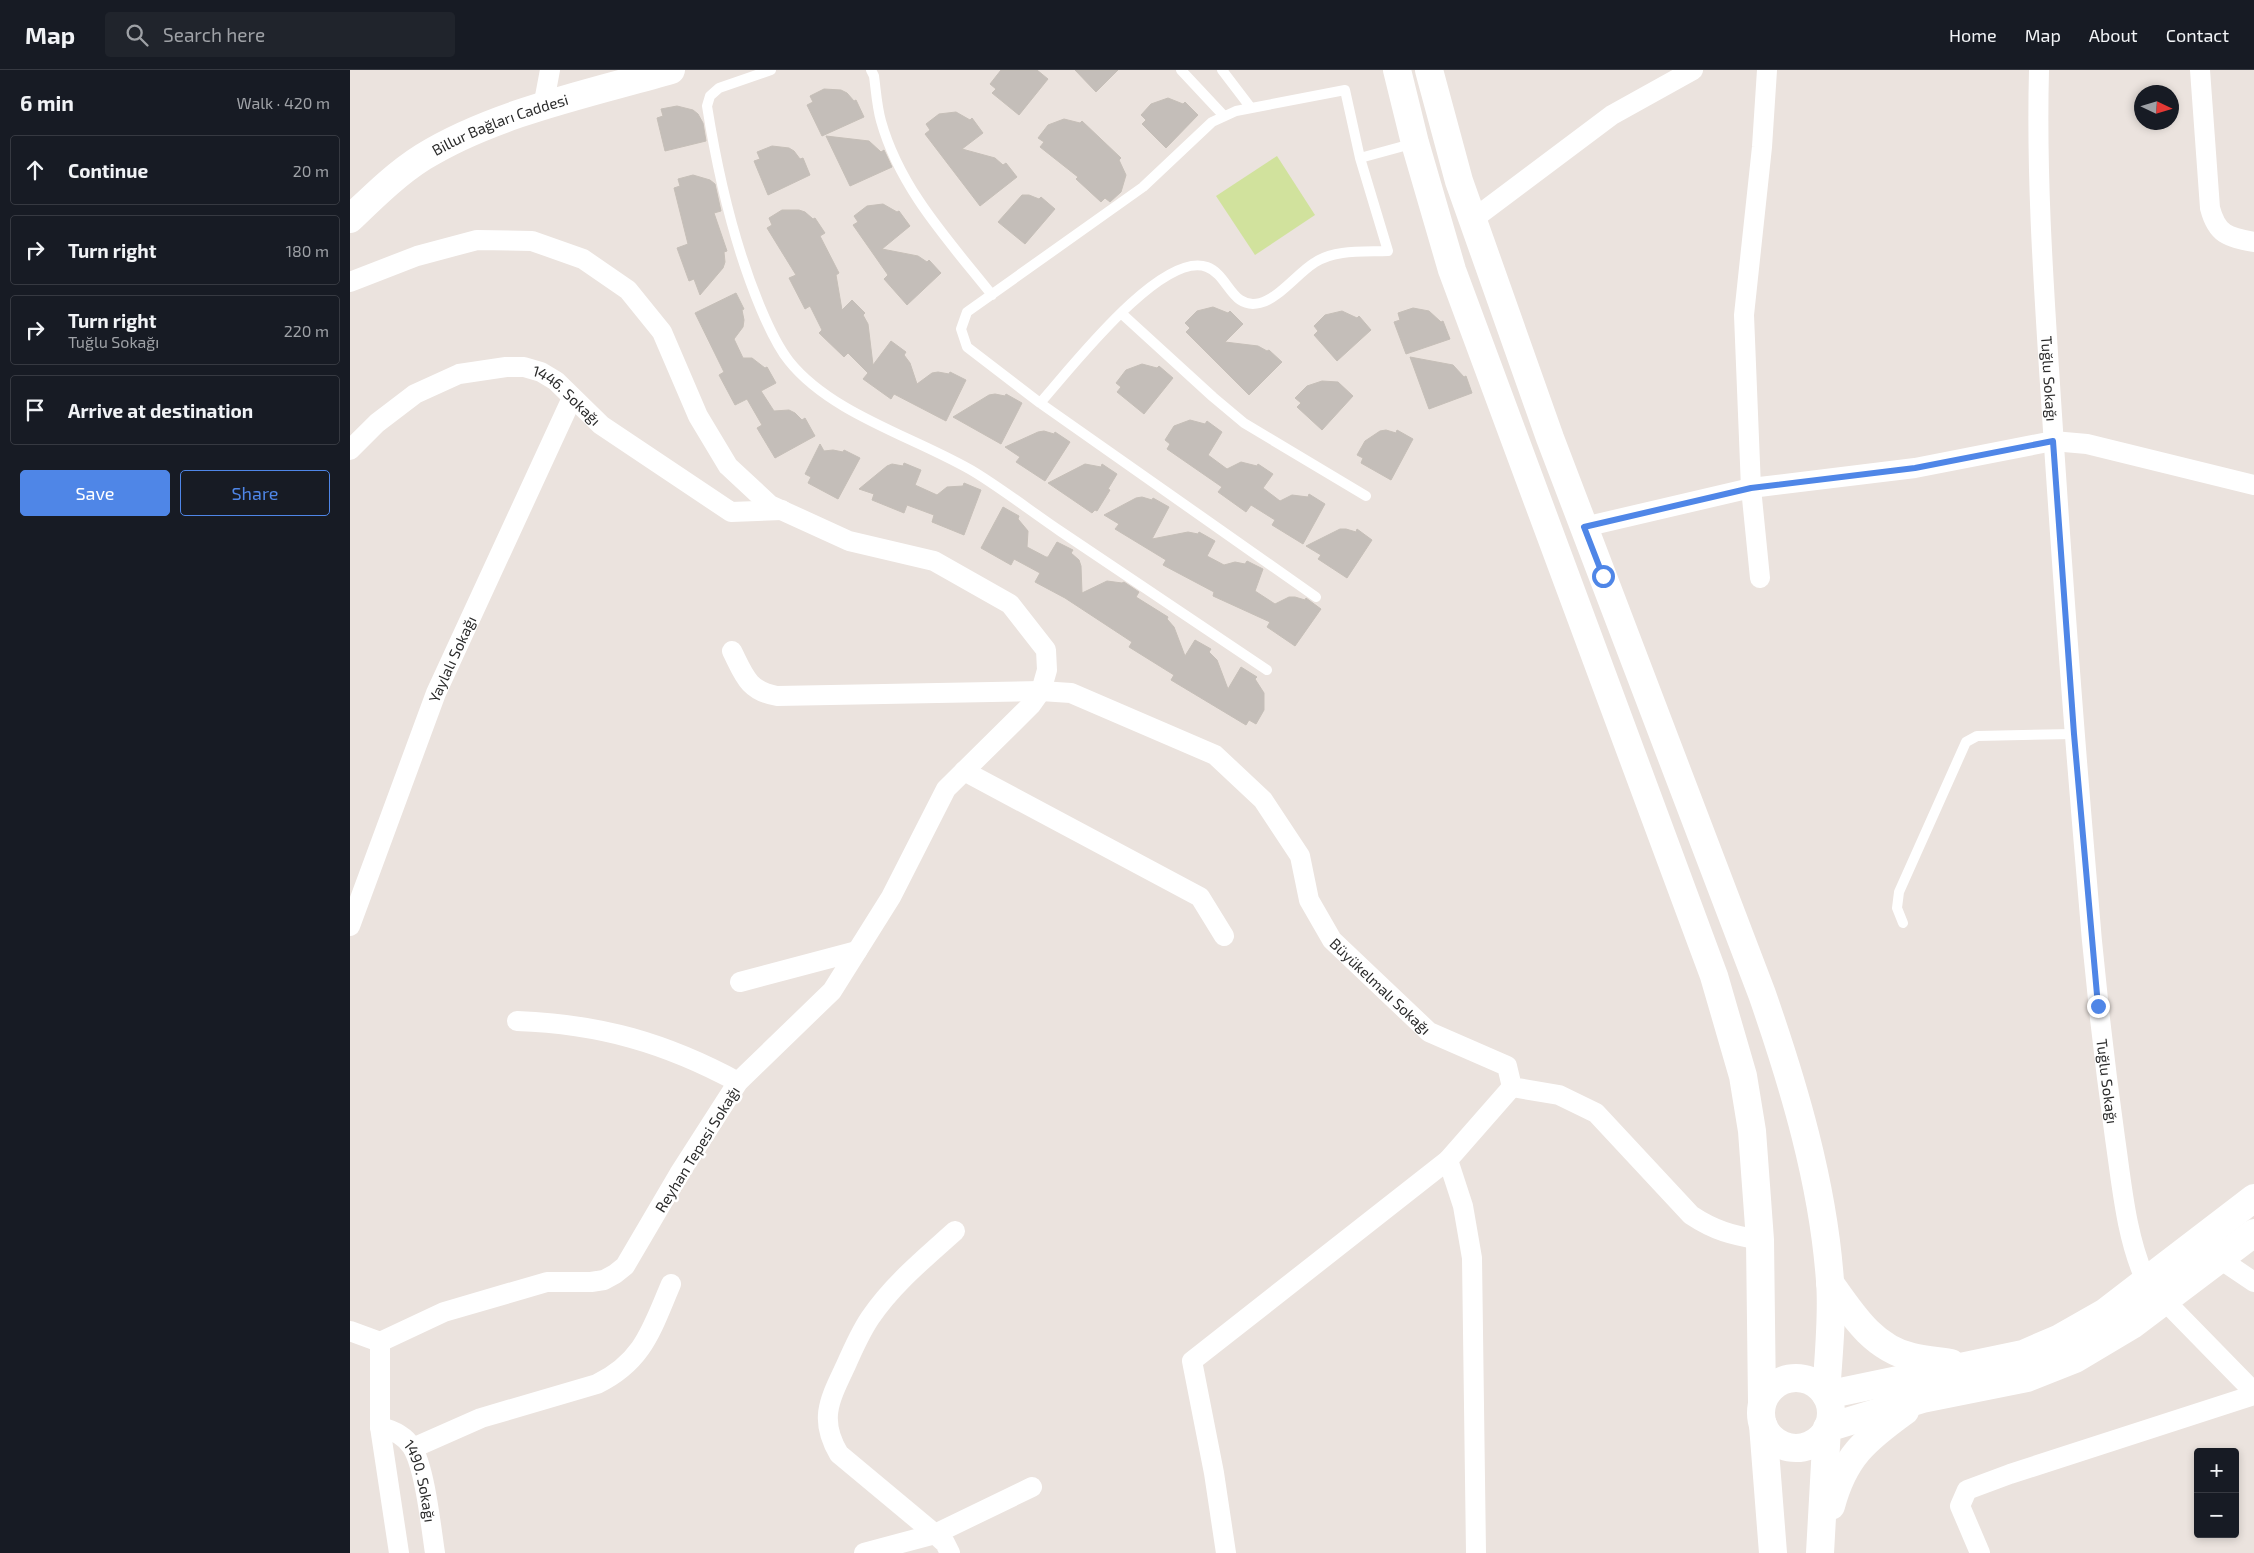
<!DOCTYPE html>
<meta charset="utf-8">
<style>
:root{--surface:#171b24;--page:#20242c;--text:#f1f3f6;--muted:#9ea1a6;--line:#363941;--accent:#4f86e7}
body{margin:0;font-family:"Exo 2",sans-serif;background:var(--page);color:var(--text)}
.controls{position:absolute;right:15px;bottom:15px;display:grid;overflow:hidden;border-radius:5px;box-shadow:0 2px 8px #0003}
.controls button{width:45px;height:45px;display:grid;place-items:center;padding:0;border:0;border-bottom:1px solid var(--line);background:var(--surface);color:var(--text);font:25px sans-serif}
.compass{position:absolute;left:1784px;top:15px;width:45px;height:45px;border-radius:50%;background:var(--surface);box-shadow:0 2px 8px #0003;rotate:94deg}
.stop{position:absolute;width:15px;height:15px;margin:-11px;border:4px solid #4f86e7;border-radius:50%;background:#fff}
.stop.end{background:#4f86e7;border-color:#fff;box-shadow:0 1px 5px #0008}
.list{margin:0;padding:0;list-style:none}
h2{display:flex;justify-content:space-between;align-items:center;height:65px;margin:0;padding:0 20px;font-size:21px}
h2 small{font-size:16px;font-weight:400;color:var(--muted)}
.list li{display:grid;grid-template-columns:32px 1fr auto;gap:15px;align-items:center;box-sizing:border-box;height:70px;margin:0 10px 10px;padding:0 10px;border:1px solid var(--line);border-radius:5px}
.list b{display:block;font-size:19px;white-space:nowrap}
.list p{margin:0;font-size:16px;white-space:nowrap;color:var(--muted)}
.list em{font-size:16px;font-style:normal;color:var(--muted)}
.actions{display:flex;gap:10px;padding:15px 20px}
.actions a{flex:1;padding:11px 0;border:1px solid var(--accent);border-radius:5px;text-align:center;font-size:18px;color:var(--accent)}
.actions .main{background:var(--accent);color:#fff}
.icon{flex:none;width:28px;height:28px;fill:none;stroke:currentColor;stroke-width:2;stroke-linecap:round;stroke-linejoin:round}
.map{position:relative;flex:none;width:1904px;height:1483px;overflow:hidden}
header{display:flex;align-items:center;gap:30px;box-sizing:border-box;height:70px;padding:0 25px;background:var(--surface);border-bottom:1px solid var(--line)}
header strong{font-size:24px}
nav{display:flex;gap:28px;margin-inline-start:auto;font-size:18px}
.search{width:350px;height:45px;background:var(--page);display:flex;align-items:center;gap:12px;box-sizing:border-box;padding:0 18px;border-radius:5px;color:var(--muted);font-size:19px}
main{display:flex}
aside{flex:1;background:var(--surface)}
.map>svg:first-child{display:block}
</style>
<header>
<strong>Map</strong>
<div class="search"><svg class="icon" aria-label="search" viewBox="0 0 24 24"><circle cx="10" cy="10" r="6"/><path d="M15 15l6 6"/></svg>Search here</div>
<nav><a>Home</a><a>Map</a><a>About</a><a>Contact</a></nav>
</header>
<main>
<aside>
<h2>6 min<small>Walk · 420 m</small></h2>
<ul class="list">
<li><svg class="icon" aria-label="ahead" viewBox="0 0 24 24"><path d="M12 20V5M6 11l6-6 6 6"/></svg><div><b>Continue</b></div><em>20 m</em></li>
<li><svg class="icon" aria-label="right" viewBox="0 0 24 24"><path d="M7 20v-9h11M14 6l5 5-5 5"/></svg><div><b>Turn right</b></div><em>180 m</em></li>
<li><svg class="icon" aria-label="right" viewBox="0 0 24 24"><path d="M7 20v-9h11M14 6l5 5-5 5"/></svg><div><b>Turn right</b><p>Tuğlu Sokağı</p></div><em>220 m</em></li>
<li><svg class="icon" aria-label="arrive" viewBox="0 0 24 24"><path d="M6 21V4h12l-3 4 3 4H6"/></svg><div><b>Arrive at destination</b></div></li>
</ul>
<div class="actions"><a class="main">Save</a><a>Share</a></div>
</aside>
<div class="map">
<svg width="1904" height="1483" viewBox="0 0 1904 1483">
<rect width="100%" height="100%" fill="#ebe3de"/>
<path fill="#d1e29d" d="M927,86l38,59 -60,40 -39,-59z"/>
<path fill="#c4beb9" stroke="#c6bfb8" d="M651,0h36l11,9 -29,36 -27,-22 4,-4 -6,-5z
M725,0h43l-22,22z
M474,19l17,1 6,3 7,8 2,-1 8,17 -42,19 -15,-31 6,-3 -3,-6z
M818,28l15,6 2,-2 13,13 -32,33 -24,-24 4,-4 -5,-5 10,-11z
M327,36l16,4 5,4 5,9 3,18 -41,10 -8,-33 6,-2 -2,-7z
M606,42l14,8 2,-2 11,15 -21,16 33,9 8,7 3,-2 11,14 -37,29 -55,-72 5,-4 -4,-6 13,-10z
M714,49l16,4 2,-2 39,37 -2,2 7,15 -5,17 -11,10 -5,-4 -4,4 -25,-23 2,-2 -38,-30 4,-5 -6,-4 10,-13z
M476,66l43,5 12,11 3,-2 8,17 -42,19z
M422,76l17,2 5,3 6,8 3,-1 7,17 -42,20 -14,-34 6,-2 -3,-7z
M343,105l17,5 5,4 6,27 -7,2 13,38 -3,1 1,10 -2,6 -23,27 -6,-16 -5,2 -12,-33 11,-4 -14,-56 6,-2 -2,-7z
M672,125h7l10,4 2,-2 14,12 -30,35 -27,-22z
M533,134l14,8 2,-1 11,15 -28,23 36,7 9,6 2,-2 12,13 -34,32 -23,-26 4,-4 -35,-50 5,-3 -4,-6 13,-10z
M432,140h17l6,2 8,7 2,-1 10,15 -5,3 19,37 -3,2 6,35 10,-10 13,13 -2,2 5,9 5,41 18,-24 15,11 -2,3 6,8 7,21 15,-11 6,-1 11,2 1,-2 16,8 -20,41 -52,-27 -3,5 -28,-20 5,-6 -20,-20 -4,4 -25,-24 3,-3 -12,-24 -5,3 -16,-31 7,-3 -29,-47 5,-3 -3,-7z
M386,223l8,16 -2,1 2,10 -1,7 -9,12 9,19h9l13,10 2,-1 9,16 -15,8 13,20 15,-1 6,3 7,7 3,-2 10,18 -40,22 -18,-30 5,-3 -15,-26 -12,6 -16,-30 5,-3 -29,-59z
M863,237l15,6 2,-2 13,13 -18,18 33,4 9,5 2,-1 13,12 -33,33 -63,-63 4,-4 -5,-5 12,-12z
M1063,238l16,3 12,11 2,-1 7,18 -44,15 -12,-32 6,-2 -2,-7z
M992,241l15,7 2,-2 12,14 -34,31 -23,-26 4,-4 -4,-5 11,-11z
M1060,287l43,8 11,12 2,-1 6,17 -43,16z
M792,294l15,4 2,-2 14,12 -29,36 -27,-22 4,-5 -5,-4 10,-13z
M972,311l16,1 15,14 -31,34 -25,-23 4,-4 -6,-5 12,-12z
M645,324l10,2 1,-2 16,9 -21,41 -48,-27 36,-22z
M840,350l15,4 2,-3 15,11 -14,23 19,14 14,-7 16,4 1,-2 15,10 -10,14 17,13 12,-6 16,2 1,-3 16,10 -22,40 -31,-19 3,-5 -24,-15 -5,7 -28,-20 4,-5 -55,-38 3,-5 -5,-4 9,-14z
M1036,360l10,3 1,-3 16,9 -22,41 -30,-17 2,-5 -6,-3 8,-14 15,-10z
M694,361l10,3 1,-2 15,10 -25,39 -29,-19 4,-5 -15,-10 33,-15z
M470,374l4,7 9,-1 10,2 1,-2 16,8 -22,41 -30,-16 3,-6 -6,-3z
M554,393l17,7 -6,15 22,10 10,-8 16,-1 1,-3 17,7 -17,45 -32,-13 2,-7 -27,-10 -3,8 -32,-13 2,-6 -15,-5 28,-23 5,-2 11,2z
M735,394l16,3 1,-3 15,10 -9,15 2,1 -13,21 -2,-1 -3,3 -44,-30z
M792,427l10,3 1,-2 16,9 -17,32 36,-7 10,2 1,-2 16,9 -8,15 17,9 11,-3 10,2 2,-3 16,8 -8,22 20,13 14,-7h6l10,3 1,-2 15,11 -26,37 -28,-19 3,-5 -57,-26 1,-4 -51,-27 3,-5 -51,-31 4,-5 -15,-9 32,-17z
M653,437l16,9 -1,3 10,12 -1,16 19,10h2l9,-15 16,8 -2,3 8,7 2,6 1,27 25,-12 15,2 2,-1 15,10 -3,5 32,20 -1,2 7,8 11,29 10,-16 16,9 -2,3 8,8 11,29 13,-22 16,10 -2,2 9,14v17l-8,14 -7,-4 -3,5 -75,-45 3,-5 -45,-28 3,-5 -67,-44 -30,-16 5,-9 -26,-14 -3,6 -30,-17z
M990,459h6l10,3 1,-3 15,11 -25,38 -29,-19 3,-4 -15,-9z"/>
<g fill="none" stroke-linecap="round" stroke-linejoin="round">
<path stroke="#fff" stroke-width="10" d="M421,0l-52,18 -9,8 -3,10c11,69 27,139 54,203 8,19 16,37 28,52 43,54 129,77 187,112 29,18 56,39 84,58 69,46 138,92 207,139
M521,0l3,6c2,15 3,31 7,45 19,68 68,120 111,174
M831,0l43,46
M872,0l29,38
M1010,88l55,-15
M771,243l92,84 31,26 122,73
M690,333c28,-31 121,-153 167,-136 22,8 24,43 53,36 18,-4 38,-30 54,-40 20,-14 51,-11 74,-12l-28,-93 -15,-68 -109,21 -24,11 -69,65 -176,125 -6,17 6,18 73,56 276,194
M1553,853l-6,-15 2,-16 67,-150 11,-6 97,-2"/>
<g stroke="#fff" stroke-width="20">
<path id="s1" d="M1689,0c-3,110 5,220 12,330 10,153 21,306 34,458 7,94 17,187 30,280 7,48 11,99 31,143"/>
<path d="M1850,0l10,138c7,27 18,29 44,34"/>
<path d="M193,37l7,-37"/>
<path d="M1122,150l140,-105 81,-45"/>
<path d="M0,212l67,-26 60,-16 55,1 51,18 45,31 34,42 36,84 30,50 42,39 79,36 85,20 76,43 36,46 1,20 -6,21 -10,14 -85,84 -55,108 -59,94 -94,91 -59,92 -54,92 -10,8 -11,6 -13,2h-44l-103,30 -64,30"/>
<path id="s2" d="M0,380l27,-27 38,-29 44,-20 47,-7h18l17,5 15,9 45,44 130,87 51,-2"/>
<path d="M1234,457l167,-39 164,-20 138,-27 34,3 167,41"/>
<path d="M1410,508l-9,-90 -7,-173 18,-168 5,-77"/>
<path id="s3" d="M382,581c12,24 16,40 45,45l264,-5 30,2 144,62 48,45 37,56 9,44 23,40 97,92 78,34 5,21 47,8 37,18 95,102c24,16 41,20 69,25"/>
<path d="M614,701l236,126 24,39"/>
<path id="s4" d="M0,856l86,-233 136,-295"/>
<path d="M390,912l117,-31"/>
<path d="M167,951c83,3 149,22 221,61"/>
<path d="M1098,1090l15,46 9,52 4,295"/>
<path d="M1870,1189l34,23"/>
<path d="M1815,1231l89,91"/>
<path d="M0,1261l30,11"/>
<path d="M30,1272v85l19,126"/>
<path id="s5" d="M30,1357c13,3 25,9 32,20 13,21 19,80 23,106"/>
<path d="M63,1378l68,-30 116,-34c47,-23 55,-56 74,-100"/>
<path d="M514,1483l71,-19 97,-47"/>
<path d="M600,1483l-5,-10 -10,-9 -96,-80c-21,-35 -9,-55 7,-89 7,-16 14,-32 24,-47 23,-34 55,-60 85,-87"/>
<path d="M876,1483l-12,-80 -22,-112 256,-201 64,-73"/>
<path d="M1630,1483l-20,-47 7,-16 43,-16 244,-79"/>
</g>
<g stroke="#fff" stroke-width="28">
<path d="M1047,0l18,73 37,127 262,706 29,100 9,55 8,109 2,162"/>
<path d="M1079,0l30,111 91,257 212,556c32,92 61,189 68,287 3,35 -2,79 -4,114l197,-41 37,-16 44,-25 150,-115"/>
<path id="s6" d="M0,149c23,-22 46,-45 73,-62 71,-44 168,-64 248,-87"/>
<path d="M1480,1213c22,31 43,65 82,74 13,3 26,4 39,6"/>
<circle cx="1446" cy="1343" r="35"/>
<path d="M1413,1355l10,128"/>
<path d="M1481,1436c13,-49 34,-66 74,-95"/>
<path d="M1470,1483l7,-125 95,-29 105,-21 48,-19 57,-34 122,-92"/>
</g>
</g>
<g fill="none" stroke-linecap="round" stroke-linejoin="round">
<path stroke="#4f86e7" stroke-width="6" d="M1253,506l-19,-49 167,-39 164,-20 138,-27 21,293 24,272"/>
</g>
<g text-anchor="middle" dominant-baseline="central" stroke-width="5" stroke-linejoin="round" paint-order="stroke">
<g font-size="15" fill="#2b2b2b" stroke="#fff">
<text stroke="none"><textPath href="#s6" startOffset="180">Billur Bağları Caddesi</textPath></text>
<text stroke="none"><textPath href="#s1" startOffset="309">Tuğlu Sokağı</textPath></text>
<text stroke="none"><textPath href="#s2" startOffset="252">1446. Sokağı</textPath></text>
<text stroke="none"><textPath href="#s4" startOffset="286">Yaylalı Sokağı</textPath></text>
<text stroke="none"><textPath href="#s3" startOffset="809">Büyükelmalı Sokağı</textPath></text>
<text stroke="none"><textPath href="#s1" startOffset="1014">Tuğlu Sokağı</textPath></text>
<text transform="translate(347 1079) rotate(-58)">Reyhan Tepesi Sokağı</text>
<text stroke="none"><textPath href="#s5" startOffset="74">1490. Sokağı</textPath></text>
</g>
</g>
</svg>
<div class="controls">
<button>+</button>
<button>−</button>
</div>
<svg class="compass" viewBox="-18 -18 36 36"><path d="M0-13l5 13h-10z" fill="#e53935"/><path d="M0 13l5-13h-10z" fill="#9ea1a6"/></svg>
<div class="stop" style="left:1253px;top:506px"></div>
<div class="stop end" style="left:1748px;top:936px"></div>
</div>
</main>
